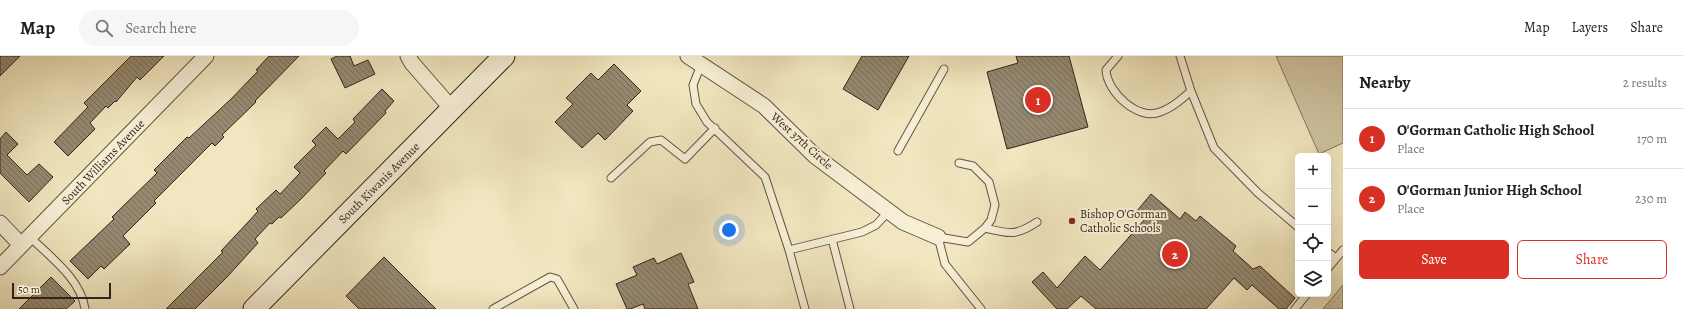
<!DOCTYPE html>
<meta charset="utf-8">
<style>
:root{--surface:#fff;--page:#f6f6f6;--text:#202124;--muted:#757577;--line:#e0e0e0;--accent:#d93025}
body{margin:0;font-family:Alegreya,serif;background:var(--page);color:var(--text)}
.controls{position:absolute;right:12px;bottom:12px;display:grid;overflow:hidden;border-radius:6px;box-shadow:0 4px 16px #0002}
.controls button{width:36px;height:36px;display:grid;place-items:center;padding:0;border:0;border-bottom:1px solid var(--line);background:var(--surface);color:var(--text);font:20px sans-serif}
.scale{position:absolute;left:12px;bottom:10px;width:99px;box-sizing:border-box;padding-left:4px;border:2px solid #31241c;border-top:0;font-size:11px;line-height:14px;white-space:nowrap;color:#31241c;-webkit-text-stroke:3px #f6efd5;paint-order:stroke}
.you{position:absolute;left:729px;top:174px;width:14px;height:14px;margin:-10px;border:3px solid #fff;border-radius:50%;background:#1a73e8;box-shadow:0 0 0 6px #1a73e833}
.badge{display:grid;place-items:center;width:26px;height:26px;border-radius:50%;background:var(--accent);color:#fff;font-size:13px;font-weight:700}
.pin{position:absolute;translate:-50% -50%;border:2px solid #fff;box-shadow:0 1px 4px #0006}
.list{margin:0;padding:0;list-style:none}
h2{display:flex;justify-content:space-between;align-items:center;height:52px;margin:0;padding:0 16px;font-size:17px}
h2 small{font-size:13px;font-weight:400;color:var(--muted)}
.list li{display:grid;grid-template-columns:26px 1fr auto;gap:12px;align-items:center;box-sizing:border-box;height:60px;padding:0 16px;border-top:1px solid var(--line)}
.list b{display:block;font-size:15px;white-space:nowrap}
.list p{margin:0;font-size:13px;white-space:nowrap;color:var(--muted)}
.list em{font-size:13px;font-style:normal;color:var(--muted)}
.actions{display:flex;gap:8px;padding:12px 16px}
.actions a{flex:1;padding:9px 0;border:1px solid var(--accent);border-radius:6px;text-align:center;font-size:14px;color:var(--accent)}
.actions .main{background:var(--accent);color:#fff}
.icon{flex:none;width:22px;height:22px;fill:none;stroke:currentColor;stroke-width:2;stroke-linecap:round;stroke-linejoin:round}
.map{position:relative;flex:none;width:1343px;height:253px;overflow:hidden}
header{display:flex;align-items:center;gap:24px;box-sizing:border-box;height:56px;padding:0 20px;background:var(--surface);border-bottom:1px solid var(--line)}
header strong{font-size:19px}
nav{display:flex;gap:22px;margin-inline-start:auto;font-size:14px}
.search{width:280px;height:36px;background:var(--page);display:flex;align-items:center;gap:10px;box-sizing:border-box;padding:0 14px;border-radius:22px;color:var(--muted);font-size:15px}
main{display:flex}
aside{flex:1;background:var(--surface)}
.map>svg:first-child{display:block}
</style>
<header>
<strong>Map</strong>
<div class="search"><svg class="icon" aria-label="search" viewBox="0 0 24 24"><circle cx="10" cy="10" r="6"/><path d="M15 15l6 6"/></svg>Search here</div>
<nav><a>Map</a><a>Layers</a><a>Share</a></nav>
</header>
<main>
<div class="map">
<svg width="1343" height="253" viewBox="0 0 1343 253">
<defs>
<pattern id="grass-dots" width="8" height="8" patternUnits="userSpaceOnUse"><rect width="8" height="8" fill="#d0c5a3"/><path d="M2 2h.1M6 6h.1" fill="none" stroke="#b3a98c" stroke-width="1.8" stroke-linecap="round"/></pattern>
<pattern id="building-back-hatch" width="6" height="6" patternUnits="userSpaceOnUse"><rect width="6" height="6" fill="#958971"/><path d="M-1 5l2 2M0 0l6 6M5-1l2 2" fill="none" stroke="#7a705c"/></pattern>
</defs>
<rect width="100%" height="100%" fill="#f1e6bf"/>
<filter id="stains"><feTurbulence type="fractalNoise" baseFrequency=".005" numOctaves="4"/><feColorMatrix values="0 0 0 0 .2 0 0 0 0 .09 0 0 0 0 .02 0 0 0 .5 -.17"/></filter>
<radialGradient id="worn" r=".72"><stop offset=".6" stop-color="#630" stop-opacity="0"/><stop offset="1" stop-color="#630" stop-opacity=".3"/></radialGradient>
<path fill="url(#grass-dots)" stroke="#807460" d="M1343,229v24h-20z"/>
<path fill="#d0c5a3" stroke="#807460" d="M1276,0h67v87l-24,11z"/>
<path fill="url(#building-back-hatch)" stroke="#31241c" d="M0,0h20l-20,20z
M131,0h33l-24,24 -3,-3 -21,25 -1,-1 -7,7 -2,-2 -16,17 5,6 -27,27 -14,-14 34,-35 -4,-4z
M269,0h30l-44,45 1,1 -34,33 2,2 -9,9 -3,-3 -58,58 2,2 -33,33 7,8 -26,25 -3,-3 -13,13 -18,-18 44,-42 -2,-2 45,-44 -3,-3 33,-33 2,1 42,-39 27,-28 -2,-1z
M337,0h13l4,10 14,-6 7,14 -30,14 -14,-29z
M862,0h47l-31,54 -35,-21z
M1016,0h53l19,71 -81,22 -20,-77 31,-9z
M614,8l27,27 -14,14 6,6 -28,29 -7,-7 -16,15 -27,-26 18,-18 -7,-6 25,-25 7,7z
M382,33l12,12 -9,10 1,2 -40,41 -3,-3 -19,20 2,2 -26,27 -19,18 -2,-1 -7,7 -2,-1 -15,16 3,4 -31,34 -32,32h-29l57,-57 -2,-1 29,-31 8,-9 -2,-2 20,-19 4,4 20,-21 -6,-6 22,-22 -4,-4 14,-14 12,12 17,-17 -2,-3z
M6,76l12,12 -11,11 20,20 12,-11 14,13 -24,25 -29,-29v-34z
M1151,138l29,25 5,-7 11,9 4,-5 36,30 -3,5 20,18 7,-3 35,32 -9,11h-7l-27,-24 -5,5 -13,-12 -28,31h-110l-15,-13 -14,13h-10l-25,-27 11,-10 14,16 28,-32 15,14 45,-51 -9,-7z
M681,197l13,29 -6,2 10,25h-53l-2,-5 -13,5h-3l-11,-25 21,-9 -4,-8 21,-9 3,6z
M384,201l52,52h-77l-13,-13z
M51,221l24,24 -9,8h-47z"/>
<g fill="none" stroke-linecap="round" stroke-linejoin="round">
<defs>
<path id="lane" d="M1118,0l-12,14c1,22 32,51 54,42 12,-4 22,-13 31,-21
M1180,0l11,35 23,57 44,45 40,34
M701,9l-8,20 3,19 11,18 58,55 24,73 73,-18 14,-7 13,-14
M898,95l46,-82
M959,107l14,3 16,16 6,23 -4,15 -6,8 -17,14 -30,-5 7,27 36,45
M611,122l39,-36 11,-2 24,19 30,-31
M985,172c25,6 31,8 52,-6
M30,181c20,20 51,42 55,72
M832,183l18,70
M789,194l16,59
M1328,196l8,6
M1328,212l15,-18
M493,253l57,-32 7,2 17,30
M1295,253l12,-15"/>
<path id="street" d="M408,0l4,7 40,46
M688,0l76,50 51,50 88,66 35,15
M0,167l21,22
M0,211l206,-211"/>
<path id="secondary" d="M254,253l250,-253"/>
</defs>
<use href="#lane" stroke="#615445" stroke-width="9"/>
<use href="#street" stroke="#615445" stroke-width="17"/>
<use href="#secondary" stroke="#31241c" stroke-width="23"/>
<use href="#lane" stroke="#f6efd5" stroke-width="7"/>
<use href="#street" stroke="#f6efd5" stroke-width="15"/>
<use href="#secondary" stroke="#f6efd5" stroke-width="21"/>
</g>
<circle fill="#8f2418" stroke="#f6efd5" stroke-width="1.5" cx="1072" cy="165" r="4"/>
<g text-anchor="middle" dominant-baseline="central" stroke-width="4" stroke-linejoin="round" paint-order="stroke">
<g font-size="12" fill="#31241c" stroke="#f6efd5">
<text transform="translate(802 85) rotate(42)">West 37th Circle</text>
<text transform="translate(103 106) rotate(-46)">South Williams Avenue</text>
<text transform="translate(379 127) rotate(-45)">South Kiwanis Avenue</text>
</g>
<g font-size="12" fill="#31241c" stroke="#f6efd5" text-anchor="start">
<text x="1080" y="158">Bishop O'Gorman<tspan x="1080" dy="14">Catholic Schools</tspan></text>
</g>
</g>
<rect width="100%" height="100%" filter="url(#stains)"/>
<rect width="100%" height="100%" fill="url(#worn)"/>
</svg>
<div class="controls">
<button>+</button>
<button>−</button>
<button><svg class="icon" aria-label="locate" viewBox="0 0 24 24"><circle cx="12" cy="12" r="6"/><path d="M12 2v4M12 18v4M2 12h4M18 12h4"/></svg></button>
<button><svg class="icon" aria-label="layers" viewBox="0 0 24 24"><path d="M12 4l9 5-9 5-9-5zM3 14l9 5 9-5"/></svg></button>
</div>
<div class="scale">50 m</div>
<div class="you"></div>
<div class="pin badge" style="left:1038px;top:44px">1</div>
<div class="pin badge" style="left:1175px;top:198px">2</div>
</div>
<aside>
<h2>Nearby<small>2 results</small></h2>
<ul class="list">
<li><span class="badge">1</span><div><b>O'Gorman Catholic High School</b><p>Place</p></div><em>170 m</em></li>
<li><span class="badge">2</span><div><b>O'Gorman Junior High School</b><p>Place</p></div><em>230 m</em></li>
</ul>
<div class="actions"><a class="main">Save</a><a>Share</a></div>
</aside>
</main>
